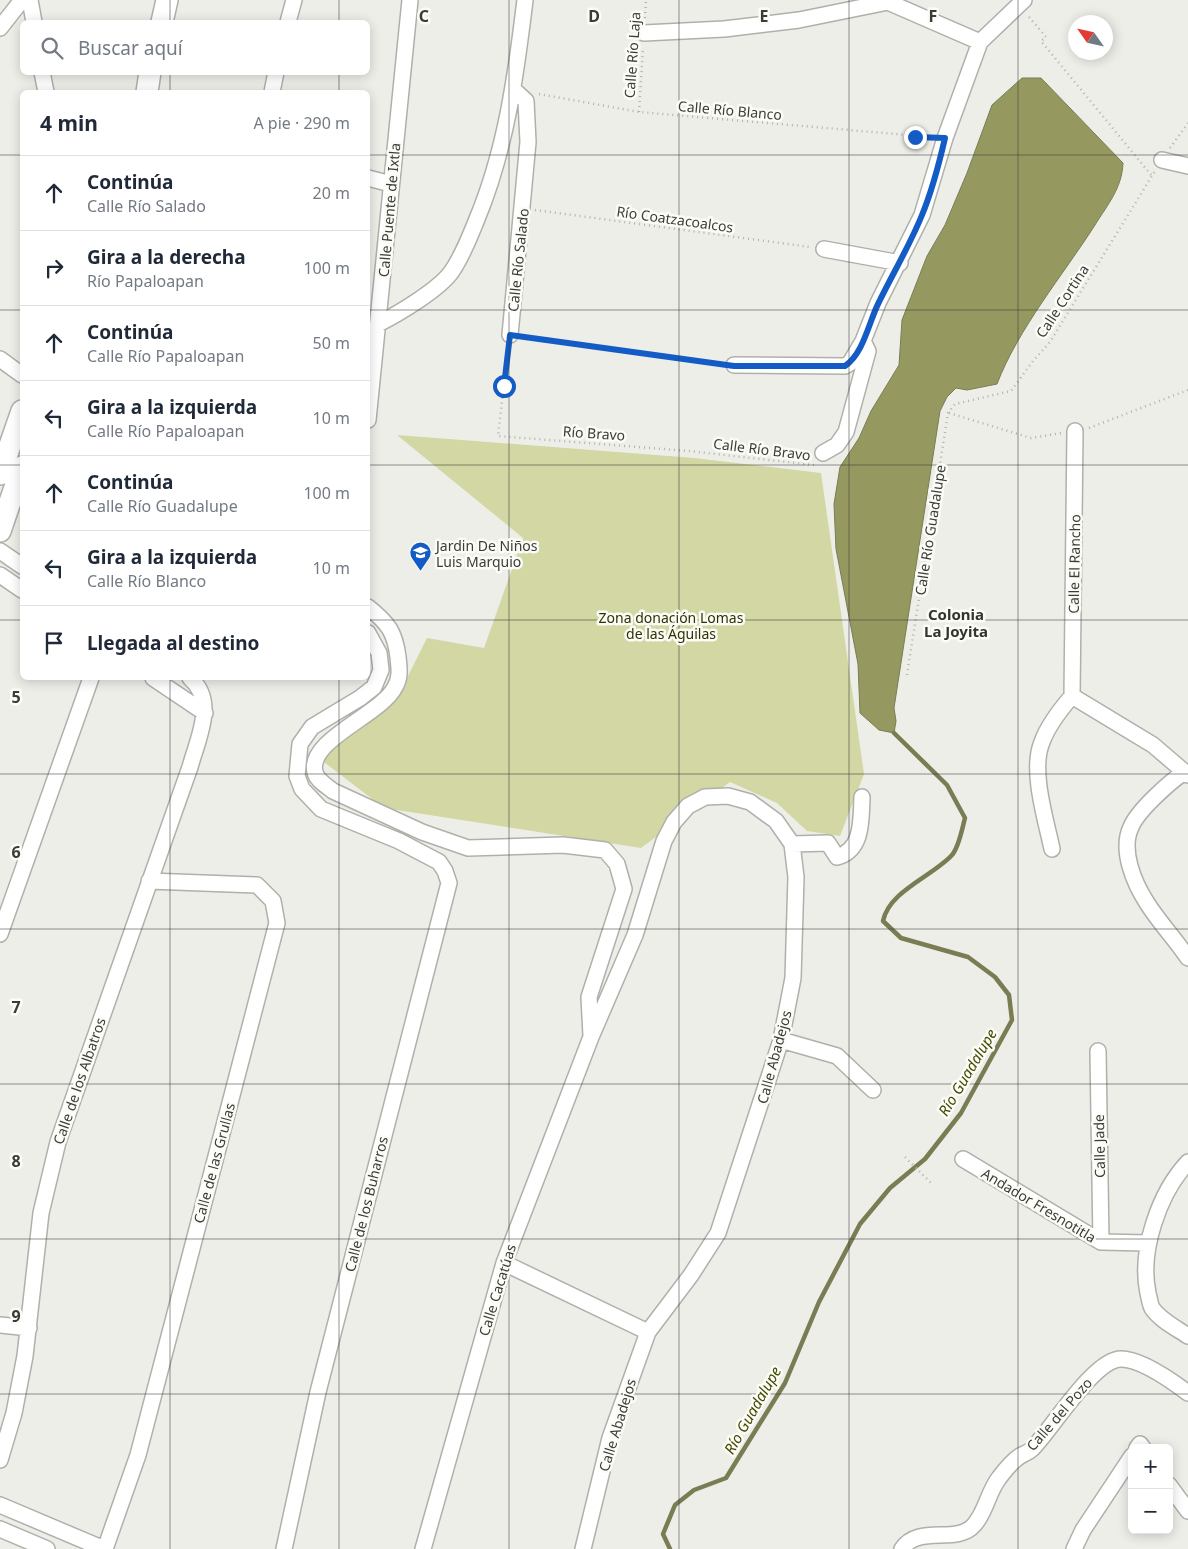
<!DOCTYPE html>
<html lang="es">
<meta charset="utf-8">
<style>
:root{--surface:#fff;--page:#f6f6f7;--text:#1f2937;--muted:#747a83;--line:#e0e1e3}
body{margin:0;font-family:"Noto Sans",sans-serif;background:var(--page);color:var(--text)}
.controls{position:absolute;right:15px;bottom:15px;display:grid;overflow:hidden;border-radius:8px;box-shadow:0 2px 12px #0003}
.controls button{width:45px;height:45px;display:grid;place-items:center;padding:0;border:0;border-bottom:1px solid var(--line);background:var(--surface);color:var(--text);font:25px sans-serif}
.compass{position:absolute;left:1068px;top:15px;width:45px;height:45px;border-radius:50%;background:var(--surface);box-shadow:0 2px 12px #0003;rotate:304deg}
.stop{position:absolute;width:15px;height:15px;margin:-11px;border:4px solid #135cc6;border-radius:50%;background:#fff}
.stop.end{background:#135cc6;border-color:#fff;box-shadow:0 1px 5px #0008}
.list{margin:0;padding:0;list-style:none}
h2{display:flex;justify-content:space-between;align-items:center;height:65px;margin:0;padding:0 20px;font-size:21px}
h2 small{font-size:16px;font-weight:400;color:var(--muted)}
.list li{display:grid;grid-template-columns:32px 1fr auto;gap:15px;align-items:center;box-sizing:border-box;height:75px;padding:0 20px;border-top:1px solid var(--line)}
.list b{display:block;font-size:19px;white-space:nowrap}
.list p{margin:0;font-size:16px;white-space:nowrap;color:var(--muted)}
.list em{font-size:16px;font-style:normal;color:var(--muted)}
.icon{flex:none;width:28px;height:28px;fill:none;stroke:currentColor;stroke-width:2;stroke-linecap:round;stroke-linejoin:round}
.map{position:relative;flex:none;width:1188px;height:1549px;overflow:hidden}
.search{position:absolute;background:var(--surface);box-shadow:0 2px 12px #0003;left:20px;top:20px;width:350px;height:55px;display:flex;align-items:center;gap:12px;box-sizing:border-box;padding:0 18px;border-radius:8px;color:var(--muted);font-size:19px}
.panel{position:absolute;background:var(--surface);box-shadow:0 2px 12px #0003;left:20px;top:90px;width:350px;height:590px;border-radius:8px}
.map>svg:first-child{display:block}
</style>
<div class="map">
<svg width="1188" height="1549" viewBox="0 0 1188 1549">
<rect width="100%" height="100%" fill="#eeeee9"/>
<path fill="#d2d7a4" d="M397,435l297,23 127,15 43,301 -24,62 -33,-5 -30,-28 -47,-21 -89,66 -257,-40 -68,-52 91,-78 20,-40 57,10 39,-110z"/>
<path fill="#959960" stroke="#7a7d54" d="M1022,78h19l82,85c-1,25 -15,41 -28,62 -32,50 -77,104 -98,159l-30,6 -11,-2 -9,9 -7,14 -46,297 2,13 -2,12 -15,-3 -19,-17 -2,-49 -22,-115 -2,-45 6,-37 19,-29 12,-27 28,-46 3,-45 25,-64 18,-31 22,-52 25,-68z"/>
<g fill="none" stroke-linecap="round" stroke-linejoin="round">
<path stroke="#7a7d54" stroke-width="4.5" d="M670,1549l-7,-15 12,-29 19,-15 32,-12 59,-95 34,-81 41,-78 30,-36 35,-29 36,-46 51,-93 -3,-25 -14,-18 -27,-20 -67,-19 -18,-17c6,-30 50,-45 69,-66 7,-8 10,-26 13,-37l-18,-33 -53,-52"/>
<defs>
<path id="minor" d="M30,0l4,22
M288,22l6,-22
M0,28l22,-28
M644,33l80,-4 75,-9 89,-18 92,40
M42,72l4,20
M272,92l4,-20
M1162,160l26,6
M368,178l23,6
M824,249l76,14
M378,324c20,-10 62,-35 74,-53 11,-16 18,-35 25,-52 29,-70 39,-144 48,-219
M510,335l18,-193 -2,-41 -12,-11
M0,359l22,16
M734,365l111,1 5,-3 13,-22
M368,420l42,-420
M823,453l14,-8 9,-13 22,-81 -5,-10 15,-38 44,-88 23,-77 35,-96 44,-42
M0,551l22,15
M0,575l22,15
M368,607c20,16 27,25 30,50 1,10 3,20 -3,30 -14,28 -88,53 -80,85 2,9 12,14 18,19l89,41 46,16 95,-3 42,5 12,14 7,25 -35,108 2,38
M153,678l52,35
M1072,696l3,-265
M1184,772c-15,11 -46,38 -53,55 -11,23 3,56 16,76 12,19 28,36 41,55
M792,844l36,-1 9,14c26,-7 24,-37 25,-60
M1052,849c-6,-29 -22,-79 -10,-107 6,-17 18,-32 30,-46l81,49 35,30
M0,934l91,-256
M781,1040l56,16 36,34
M1098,1051l3,191
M963,1159l138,83 47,1
M1188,1162c-29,31 -49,89 -40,131 1,4 2,11 4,15 8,12 24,20 36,28
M504,1263l144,69
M0,1325l29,3
M1137,1448l3,-4 3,4
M0,1460l14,-47 11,-57 16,-143 17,-71 132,-375c8,-29 27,-66 0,-89
M1169,1485l19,26
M0,1505l104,44
M0,1529l47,20
M105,1549l33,-94 139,-532 -4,-22 -16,-16 -108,-4
M284,1549l34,-157 131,-509 -4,-12 -6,-9 -40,-21 -78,-32 -19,-20 -5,-13 3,-32 12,-17 48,-29 14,-11 7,-17 -2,-17 -11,-20
M423,1549l81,-286 87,-226 44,-102 29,-94 10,-19 14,-16 17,-9 23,-1 22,6 26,19 16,23 4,33 -3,101 -12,62 -63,193 -27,42 -43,57 -38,106 -27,111
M902,1549c16,-25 55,-4 72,-24 12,-13 14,-33 25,-47 6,-8 12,-16 21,-22 4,-2 9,-4 12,-7 20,-20 62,-90 89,-90 20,0 51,22 67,34
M1074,1549l9,-19 49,-74"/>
<path id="secondary" d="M162,22l5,-22
M147,92l3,-20
M0,474l22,-63
M0,531l22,-64"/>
</defs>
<use href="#minor" stroke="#b0b0ab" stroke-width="18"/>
<use href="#secondary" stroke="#b0b0ab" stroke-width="24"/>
<path stroke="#b2b2ae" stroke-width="2.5" stroke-dasharray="1 4" stroke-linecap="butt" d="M1029,17l17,20 -5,4 111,135
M645,18l1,-18
M539,94l100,18 292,25
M639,112l4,-64
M1170,148l18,-25
M535,210l275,37
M525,337l195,27
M508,348l-10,88 191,15 125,14
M949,413l82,25 31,-5
M1089,428l99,-38
M907,675l41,-262 7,-9 56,-13 22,-30 17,-19 105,-171
M905,1157l28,28"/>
<use href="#minor" stroke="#fff" stroke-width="15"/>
<use href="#secondary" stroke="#fff" stroke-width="21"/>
</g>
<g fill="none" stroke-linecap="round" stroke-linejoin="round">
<path stroke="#135cc6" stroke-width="6" d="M504,386l6,-51 224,31h111c19,-13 24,-45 34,-64 14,-29 31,-57 43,-87 10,-24 17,-51 23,-77l-30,-1"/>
</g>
<path fill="none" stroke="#3b3c39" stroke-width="1" stroke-opacity="0.55" d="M170,0v22M339,0v22M509,0v1549M679,0v1549M849,0v1549M1018,0v1549M170,72v20M339,72v20M0,155h22M368,155h820M0,310h22M368,310h820M0,465h22M368,465h820M0,620h22M368,620h820M170,678v871M339,678v871M0,774h1188M0,929h1188M0,1084h1188M0,1239h1188M0,1394h1188"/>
<defs>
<symbol id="school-pin" viewBox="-11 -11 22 30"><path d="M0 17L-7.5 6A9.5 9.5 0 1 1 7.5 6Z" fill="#135cc6" stroke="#fbfcf6"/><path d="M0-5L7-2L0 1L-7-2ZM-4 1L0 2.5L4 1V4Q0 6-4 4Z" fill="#fff"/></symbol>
</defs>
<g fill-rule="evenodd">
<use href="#school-pin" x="408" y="540" width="25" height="34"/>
</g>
<g text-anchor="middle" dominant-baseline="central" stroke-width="5" stroke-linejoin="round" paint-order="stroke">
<g font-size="14" fill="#3b3c39" stroke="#fbfcf6">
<text transform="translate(632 55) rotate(-86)">Calle Río Laja</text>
<text transform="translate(730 110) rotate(5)">Calle Río Blanco</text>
<text transform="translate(389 210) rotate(-85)">Calle Puente de Ixtla</text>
<text transform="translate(675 219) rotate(8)">Río Coatzacoalcos</text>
<text transform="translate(518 260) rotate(-84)">Calle Río Salado</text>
<text transform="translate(1062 301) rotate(-57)">Calle Cortina</text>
<text transform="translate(594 433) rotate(4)">Río Bravo</text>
<text transform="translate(762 449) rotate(7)">Calle Río Bravo</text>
<text transform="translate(930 530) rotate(-81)">Calle Río Guadalupe</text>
<text transform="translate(1074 564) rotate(-89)">Calle El Rancho</text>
<text transform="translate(774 1057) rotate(-75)">Calle Abadejos</text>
<text transform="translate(79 1081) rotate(-71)">Calle de los Albatros</text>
<text transform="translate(1099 1146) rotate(-91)">Calle Jade</text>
<text transform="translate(214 1163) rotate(-75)">Calle de las Grullas</text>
<text transform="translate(366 1204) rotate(-76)">Calle de los Buharros</text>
<text transform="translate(1039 1205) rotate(31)">Andador Fresnotitla</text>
<text transform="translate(497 1290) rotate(-73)">Calle Cacatúas</text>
<text transform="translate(1059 1414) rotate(-49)">Calle del Pozo</text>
<text transform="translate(617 1425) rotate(-73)">Calle Abadejos</text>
</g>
<g font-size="14" fill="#3b3c39" stroke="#fbfcf6" text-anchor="start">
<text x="436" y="545">Jardin De Niños<tspan x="436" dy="16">Luis Marquio</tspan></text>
</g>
<g font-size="14" fill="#303203" stroke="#fbfcf6">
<text x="671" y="617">Zona donación Lomas<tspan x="671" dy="16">de las Águilas</tspan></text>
</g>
<g font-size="15" font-weight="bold" fill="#33332f" stroke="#fbfcf6">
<text x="956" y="614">Colonia<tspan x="956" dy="17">La Joyita</tspan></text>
</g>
<g font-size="15" font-style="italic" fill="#464900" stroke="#fbfcf6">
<text transform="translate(967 1072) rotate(-59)">Río Guadalupe</text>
<text transform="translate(752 1410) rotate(-60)">Río Guadalupe</text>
</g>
</g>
<g font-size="16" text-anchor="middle" font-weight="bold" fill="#3b3c39" stroke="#fbfcf6" stroke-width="5" stroke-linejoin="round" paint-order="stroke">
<text x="424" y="22">C</text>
<text x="594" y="22">D</text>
<text x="764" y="22">E</text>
<text x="933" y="22">F</text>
<text x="16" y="703">5</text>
<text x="16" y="858">6</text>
<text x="16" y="1013">7</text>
<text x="16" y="1167">8</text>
<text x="16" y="1322">9</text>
</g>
</svg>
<div class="controls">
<button>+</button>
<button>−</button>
</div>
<svg class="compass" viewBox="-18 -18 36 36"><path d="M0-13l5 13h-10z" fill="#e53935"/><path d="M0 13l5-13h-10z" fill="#747a83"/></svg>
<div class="stop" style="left:504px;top:386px"></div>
<div class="stop end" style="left:915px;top:137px"></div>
<div class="search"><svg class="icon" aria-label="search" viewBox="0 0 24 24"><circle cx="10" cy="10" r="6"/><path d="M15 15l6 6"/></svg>Buscar aquí</div>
<section class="panel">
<h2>4 min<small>A pie · 290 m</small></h2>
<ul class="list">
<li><svg class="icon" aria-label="ahead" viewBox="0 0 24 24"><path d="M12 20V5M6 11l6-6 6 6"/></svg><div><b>Continúa</b><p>Calle Río Salado</p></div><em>20 m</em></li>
<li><svg class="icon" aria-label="right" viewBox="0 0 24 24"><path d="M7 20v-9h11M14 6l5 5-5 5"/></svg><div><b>Gira a la derecha</b><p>Río Papaloapan</p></div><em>100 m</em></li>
<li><svg class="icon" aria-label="ahead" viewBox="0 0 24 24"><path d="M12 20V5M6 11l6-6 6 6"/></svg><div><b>Continúa</b><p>Calle Río Papaloapan</p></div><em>50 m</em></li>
<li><svg class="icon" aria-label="left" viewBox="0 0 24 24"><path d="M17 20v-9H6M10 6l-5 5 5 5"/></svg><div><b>Gira a la izquierda</b><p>Calle Río Papaloapan</p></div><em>10 m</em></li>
<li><svg class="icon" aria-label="ahead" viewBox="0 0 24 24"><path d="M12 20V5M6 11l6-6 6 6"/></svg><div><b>Continúa</b><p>Calle Río Guadalupe</p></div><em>100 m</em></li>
<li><svg class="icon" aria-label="left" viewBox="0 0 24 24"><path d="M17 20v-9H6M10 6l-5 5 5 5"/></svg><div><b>Gira a la izquierda</b><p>Calle Río Blanco</p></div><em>10 m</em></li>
<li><svg class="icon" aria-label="arrive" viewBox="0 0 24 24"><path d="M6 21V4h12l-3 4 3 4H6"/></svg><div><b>Llegada al destino</b></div></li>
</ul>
</section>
</div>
